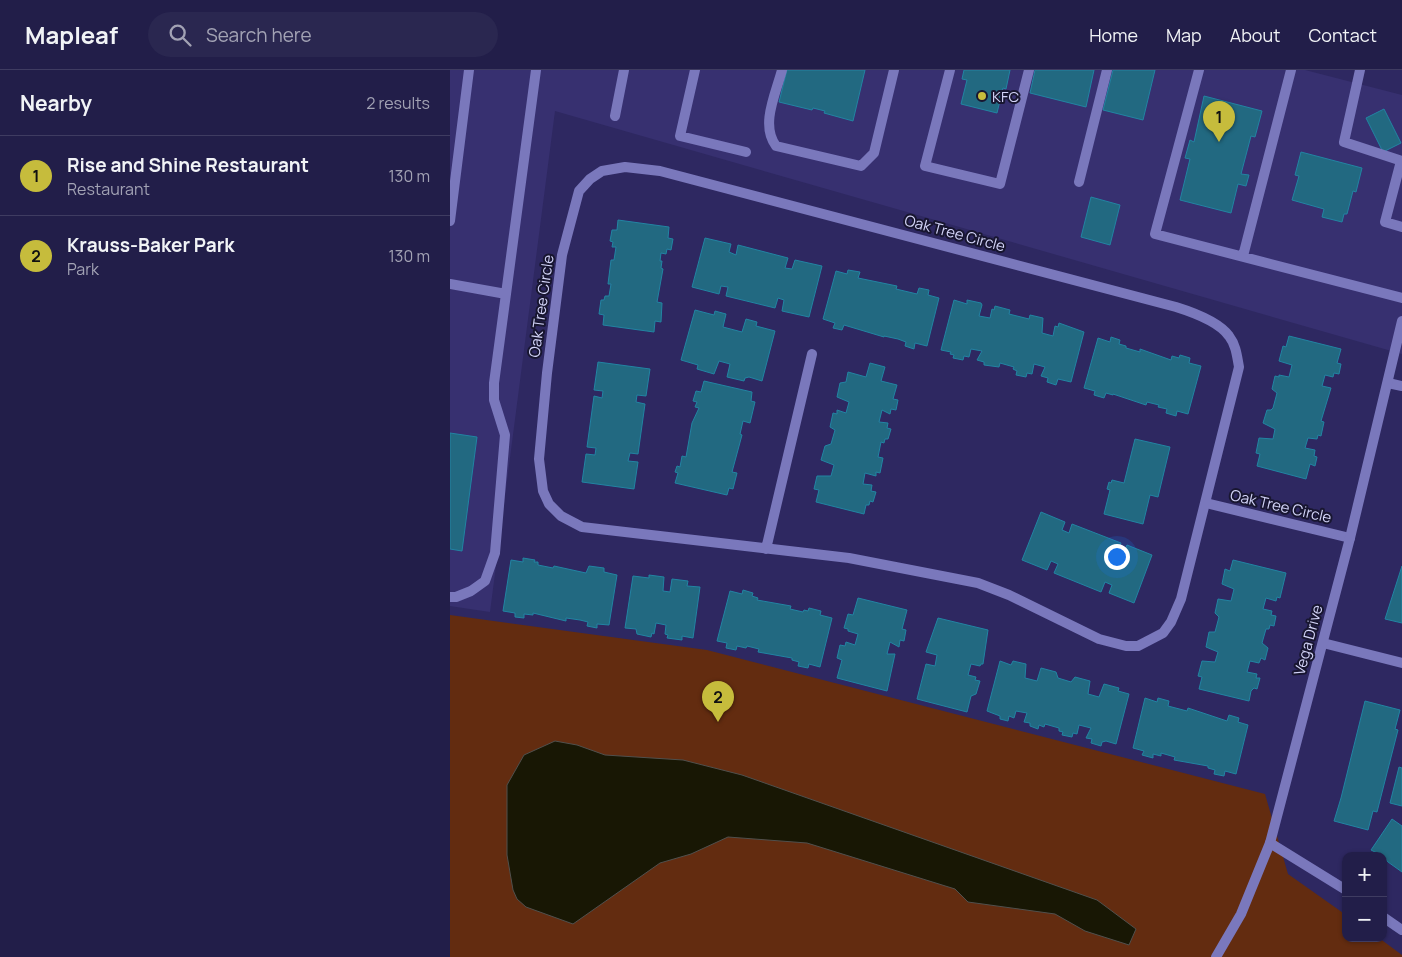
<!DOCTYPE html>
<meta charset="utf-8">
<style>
:root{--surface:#221e49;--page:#2a2750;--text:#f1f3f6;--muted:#a2a2b4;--line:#3f3c61;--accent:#c6bc3c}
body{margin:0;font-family:Manrope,sans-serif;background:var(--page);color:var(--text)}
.controls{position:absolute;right:15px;bottom:15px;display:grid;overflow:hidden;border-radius:10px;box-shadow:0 1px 4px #0004}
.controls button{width:45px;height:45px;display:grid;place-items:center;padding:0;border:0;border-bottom:1px solid var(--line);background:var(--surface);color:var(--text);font:25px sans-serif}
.you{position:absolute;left:666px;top:486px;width:18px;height:18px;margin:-12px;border:4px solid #fff;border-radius:50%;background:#1a73e8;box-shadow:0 0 0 8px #1a73e833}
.badge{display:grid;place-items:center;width:32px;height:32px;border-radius:50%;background:var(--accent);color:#111;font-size:16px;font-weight:700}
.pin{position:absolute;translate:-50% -41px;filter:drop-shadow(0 1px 2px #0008)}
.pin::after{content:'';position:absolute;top:26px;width:18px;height:15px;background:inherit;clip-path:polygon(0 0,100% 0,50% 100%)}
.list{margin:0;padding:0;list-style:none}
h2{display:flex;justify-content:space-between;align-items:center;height:65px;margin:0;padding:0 20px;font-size:21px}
h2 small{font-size:16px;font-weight:400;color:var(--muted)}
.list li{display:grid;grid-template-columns:32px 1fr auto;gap:15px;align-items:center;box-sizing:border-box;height:80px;padding:0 20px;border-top:1px solid var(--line)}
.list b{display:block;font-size:19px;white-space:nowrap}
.list p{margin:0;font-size:16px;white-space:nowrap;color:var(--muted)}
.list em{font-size:16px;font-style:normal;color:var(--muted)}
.icon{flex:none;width:28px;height:28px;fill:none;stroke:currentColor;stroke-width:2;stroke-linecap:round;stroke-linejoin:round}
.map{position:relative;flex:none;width:952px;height:887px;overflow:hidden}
header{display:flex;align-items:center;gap:30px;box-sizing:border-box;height:70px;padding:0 25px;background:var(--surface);border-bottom:1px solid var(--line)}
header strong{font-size:24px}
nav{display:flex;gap:28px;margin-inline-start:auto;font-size:18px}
.search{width:350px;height:45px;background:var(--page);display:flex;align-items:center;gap:12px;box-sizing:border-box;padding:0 18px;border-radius:28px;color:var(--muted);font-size:19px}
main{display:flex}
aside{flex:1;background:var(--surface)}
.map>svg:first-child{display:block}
</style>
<header>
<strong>Mapleaf</strong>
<div class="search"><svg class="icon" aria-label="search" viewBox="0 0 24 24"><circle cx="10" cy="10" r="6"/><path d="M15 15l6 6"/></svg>Search here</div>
<nav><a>Home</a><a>Map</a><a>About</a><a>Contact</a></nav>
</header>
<main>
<aside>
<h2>Nearby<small>2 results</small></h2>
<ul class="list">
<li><span class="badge">1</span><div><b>Rise and Shine Restaurant</b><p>Restaurant</p></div><em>130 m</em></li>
<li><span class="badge">2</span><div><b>Krauss-Baker Park</b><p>Park</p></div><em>130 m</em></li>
</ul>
</aside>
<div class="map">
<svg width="952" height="887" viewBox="0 0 952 887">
<rect width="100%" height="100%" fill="#2e2861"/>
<path fill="#373070" d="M0,0h855l97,25v259l-847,-243 -65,501 -40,-6z"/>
<path fill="#632c10" d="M0,545l257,35 558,144 23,80 58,41v23h33l23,17v2h-952z"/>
<path fill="#181704" stroke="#50504d" d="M105,671l22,4 28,10 78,5 59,15 355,125 39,29 -7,16 -44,-14 -30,-17 -87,-12 -13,-13 -148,-46 -79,-6 -37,17 -31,9 -87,61 -47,-17 -9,-8 -4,-9 -6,-35v-70l17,-30z"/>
<path fill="#226981" stroke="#2284a3" d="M337,0h78l-12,51 -29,-8 1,-2 -12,-3 -1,2 -33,-8z
M514,0h46l-4,19 -3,-1 -6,25 -36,-9 6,-24 -5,-1z
M585,0h59l-8,37 -56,-14z
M663,0h42l-12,50 -40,-10z
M754,26l58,15 -7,26 -4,-1 -10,38 8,1 -3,11 -8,-2 -7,29 -51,-13 10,-41 -5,-1 5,-18 4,2z
M934,39l17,34 -18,9 -17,-34z
M851,82l61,16 -6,24 -3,-1 -6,23h-3l-2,8 -20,-5 2,-8 -32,-9 7,-24 -4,-1z
M641,127l29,8 -10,40 -29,-8z
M168,150l51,7 -1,11 5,1 -2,11 -4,-1 -1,5 -5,-1 -1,8h2l-1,7 2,1 -6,33 5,1 -1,19 -6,-1 -1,11 -51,-7 1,-10 -5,-1 2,-14h3l1,-4h4l2,-12h-3l3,-24h3l2,-13h-4l1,-5 -3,-1 2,-11h5z
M255,168l26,6 -2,8 7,3 2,-10 50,13 -3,10 7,1 3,-9 27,6 -13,51 -27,-6 2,-11 -6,-2 -3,10 -49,-12 2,-9 -7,-1 -2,8 -27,-7z
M398,200l12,2 -2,6 39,8 -1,3 21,5 2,-6 10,2 -1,5 11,3 -12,48 -12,-3 -1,6 -9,-3 1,-4 -8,-3 -14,-3v1l-40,-12 -2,5 -9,-2 2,-5 -12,-4 13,-48 11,3z
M504,230l13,4v-4l14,3 1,2 -3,11 11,2 2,-9 2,1 1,-4 15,4 -1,4 20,5 1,-4 13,3 -1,15 11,3 2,-10 3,1 1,-4 25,9 -13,50 -13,-3 -2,6 -9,-3 1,-4 -7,-2 4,-9 -11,-3 -2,10 -5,-1 -1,4 -10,-2 1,-4 -4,-2 1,-2 -14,-4 -1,4 -15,-2v-3l-7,-2 5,-9 -11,-2 -2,8 -5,-1 -1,4 -10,-2 1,-3 -4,-1 1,-2 -10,-2z
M245,240l19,5 1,-4 11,3 -3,13 19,5 4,-13 11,3 -1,4 19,5 -13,50 -13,-4 -4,1 -1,3 -17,-4 3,-13 -11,-3 -5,13 -17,-5 1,-4 -17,-5z
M839,266l52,13 -4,14 4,1 -2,10 -5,-1 -1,4 -8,-2 -3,11 9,2 -10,33 3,1 -3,14 -3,-1 -1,4 -9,-1 -3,10 10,2 -1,6 3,1 -2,9 -5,-2 -4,15 -49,-13 3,-12 -4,-1 3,-15 14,1 2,-10 -12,-6 4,-13h4l2,-2 4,-15 -5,-4 3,-13 4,1v-2l10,2 3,-12 -13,-4 4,-15 3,1z
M661,267l9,3 -1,4 7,2v2l14,4v-3l31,11 1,-4 7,2 1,-3 10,3 -1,5 12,3 -13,48 -11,-3 -1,5 -10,-3 1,-4 -9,-2 1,-2 -12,-3 -1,3 -33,-11v1l-7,-2 -2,5 -10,-3 1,-4 -11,-3 14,-50 12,4z
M148,292l52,7 -4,27 -9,-1 -1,7 9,2 -7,50 -8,-1 -2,8 10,1 -4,27 -52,-7 4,-28 9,1 1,-7 -9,-1 7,-51 8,2 1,-7 -9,-1z
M420,293l15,4 -4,14 16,4 -4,14 5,1 -2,10 -5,-1 -1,5 -8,-4 -3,12 9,1 -1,5 4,1 -3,10h-3l-1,4 -3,-1 -3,15 5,1 -3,15 -4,-1v4l-11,-3 -2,11 9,1 -1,6 5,1 -3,10 -3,-1 -1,4h-3l-2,9 -48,-12 3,-12 -5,-1 3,-13h14l3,-11 -13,-5 4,-14 6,-2 4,-14 -5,-3 3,-14 4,1v-4l9,3 3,-11 -12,-5 3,-14 6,-1 2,-10 18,5z
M254,311l48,11 -1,9 4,1 -5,21 -7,-2 -3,13 2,1 -10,37 5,1 -4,16 -4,-1 -2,7 -52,-12 3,-10 -3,-1 2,-6 3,1 2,-11 4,1 6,-34 7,-15 -4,-1 2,-5 -4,-1 3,-10 5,1z
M0,363l27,4 -15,114 -12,-2z
M685,369l35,8 -12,50 -8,-2 -7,29 -39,-10 6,-24 -3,-1 2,-7 2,1 1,-3 12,3z
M591,442l24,10 -3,8 7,3 3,-9 49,19 -3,9 5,2 4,-9 25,10 -18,48 -25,-10 3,-8 -7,-3 -4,10 -47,-19 4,-9 -7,-3 -4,9 -25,-10z
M73,488l12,2 -1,2h4v3l15,3 1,-2 32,7 3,-7 15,2v4l13,3 -8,50 -12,-1v4l-10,-2 1,-4 -8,-2 -14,-2v3l-33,-8v2l-9,-1v4l-9,-1v-4l-12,-2 8,-51 12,2z
M783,490l53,13 -6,25 -3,-1 -1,4 -10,-3 -3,11 9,2 -1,4 5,1 -2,10 -4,-1 -1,4h-3l-4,14 6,5 -3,12 -4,-2 -2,5 -9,-2 -3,11 10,2 -1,4h4l-3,11 -3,-1 -3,3 -2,10 -50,-12 3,-12 -4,-1 4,-15 13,1 3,-10 -12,-5 3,-15h6l4,-15 -4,-4 3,-14 13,2 3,-12 -12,-5 3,-15 5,2z
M952,496v57l-17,-4z
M199,505l15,2 -1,14 7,1 2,-13 16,2 -1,5 13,1 -7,51 -11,-2v4l-15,-2 1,-3 -3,-1 1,-9 -10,-2 -2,11 -2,-1 -1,4 -14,-3 -1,-5 -11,-1 8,-52 16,2z
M293,520l10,3 -1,3 6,2 -1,2 34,6 -1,3 13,3 1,-2 4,1 1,-3 12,3 -1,4 12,3 -12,49 -11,-3 -1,4 -10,-2 1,-4 -7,-2v-2l-34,-6 1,-3 -12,-3 -1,2 -9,-2 -1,4 -10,-2 1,-5 -10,-2 13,-50 12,3z
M408,528l49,12 -5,19 4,1 -2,11 -4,-1 -1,7 -9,-5 -3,12h8l-8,37 -50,-13 5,-18 -5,-2 3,-13 5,1 1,-4 9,3 3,-11 -10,-3v-2l-4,-1 4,-14 5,1z
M488,548l50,12 -5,34h-2l-1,2 -9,-2 -3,11 8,2 -1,3 5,1 -4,13 -5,2 -4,16 -50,-13 9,-35 9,2 2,-11 -11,-3z
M550,591l11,4 2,-4 13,3 -1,14 12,3 4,-13 15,4 2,6 13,4 4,-5 15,4 -2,13 11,3 5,-13 15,4 -1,3 11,3 -13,50 -10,-3 -4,1 -1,4 -10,-3 1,-4 -6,-1 5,-10 -12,-3 -2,9 -4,-1 -1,4 -10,-2 1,-3 -4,-1v-3l-14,-4 -1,3 -5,-2 -1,4 -8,-3v-3l-6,-1 3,-9 -11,-2 -2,7 -5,-2 -1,5 -8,-2v-3l-13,-5z
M695,628l12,4 1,-4 11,3 -1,5 19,5 1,-3 39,13 2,-6 10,3 -1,4 10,3 -12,49 -11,-3 -1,5 -10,-2 1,-4 -7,-2v-2l-34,-6 1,-3 -14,-4v3l-8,-2v4l-11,-3 2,-4 -11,-3z
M915,631l35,9 -5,19 3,1 -21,82 -4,-1 -5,19 -34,-9 7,-23z
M949,697l3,1v38l-12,-3z
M942,749l10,7v46l-14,-10 -5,-6 -12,-6z"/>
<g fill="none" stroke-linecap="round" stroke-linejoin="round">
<path stroke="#7a78bc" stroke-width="10" d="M245,0l-15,66 66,16
M332,0c-6,23 -22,55 -6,76l85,20 13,-13 20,-83
M500,0l-25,96 75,18 29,-114
M749,0l-44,164 247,64
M910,0l-16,72 58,19
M165,46l9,-46
M951,91l-16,61 17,5
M175,97l35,4 516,136c16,5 43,15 53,29 7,9 8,20 10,31l-58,232 -10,23 -8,11 -25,13h-12l-27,-7 -90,-44 -31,-12 -129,-25 -267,-31 -21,-11 -12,-12 -6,-13 -4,-32 8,-86 15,-118 17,-64 11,-12 12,-8z
M629,112l28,-112
M0,151l19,-151
M793,186l48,-186
M0,214l56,10 -12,89v17l11,35 -10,118 -10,28 -14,10 -15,6h-6
M56,224l30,-224
M938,313l14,3
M756,433l144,35
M316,479l46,-195
M873,573l79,20
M820,773l76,47
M933,847l19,13"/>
<path stroke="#7a78bc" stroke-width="10" d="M766,887l25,-43 29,-71 80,-305 52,-217"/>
</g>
<circle fill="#c6bc3c" stroke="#181630" stroke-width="2" cx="532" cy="26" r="5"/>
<g text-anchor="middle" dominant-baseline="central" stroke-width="4" stroke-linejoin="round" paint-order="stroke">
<g font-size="15" fill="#d3d4f8" stroke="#181630" text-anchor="start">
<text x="542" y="26">KFC</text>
</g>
<g font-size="15" fill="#d3d4f8" stroke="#181630">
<text transform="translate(505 163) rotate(15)">Oak Tree Circle</text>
<text transform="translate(91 236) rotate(-82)">Oak Tree Circle</text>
<text transform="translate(831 436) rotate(13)">Oak Tree Circle</text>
<text transform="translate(858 570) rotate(-75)">Vega Drive</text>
</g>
</g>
</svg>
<div class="controls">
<button>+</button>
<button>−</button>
</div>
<div class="you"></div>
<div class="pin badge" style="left:769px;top:72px">1</div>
<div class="pin badge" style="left:268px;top:652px">2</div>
</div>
</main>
